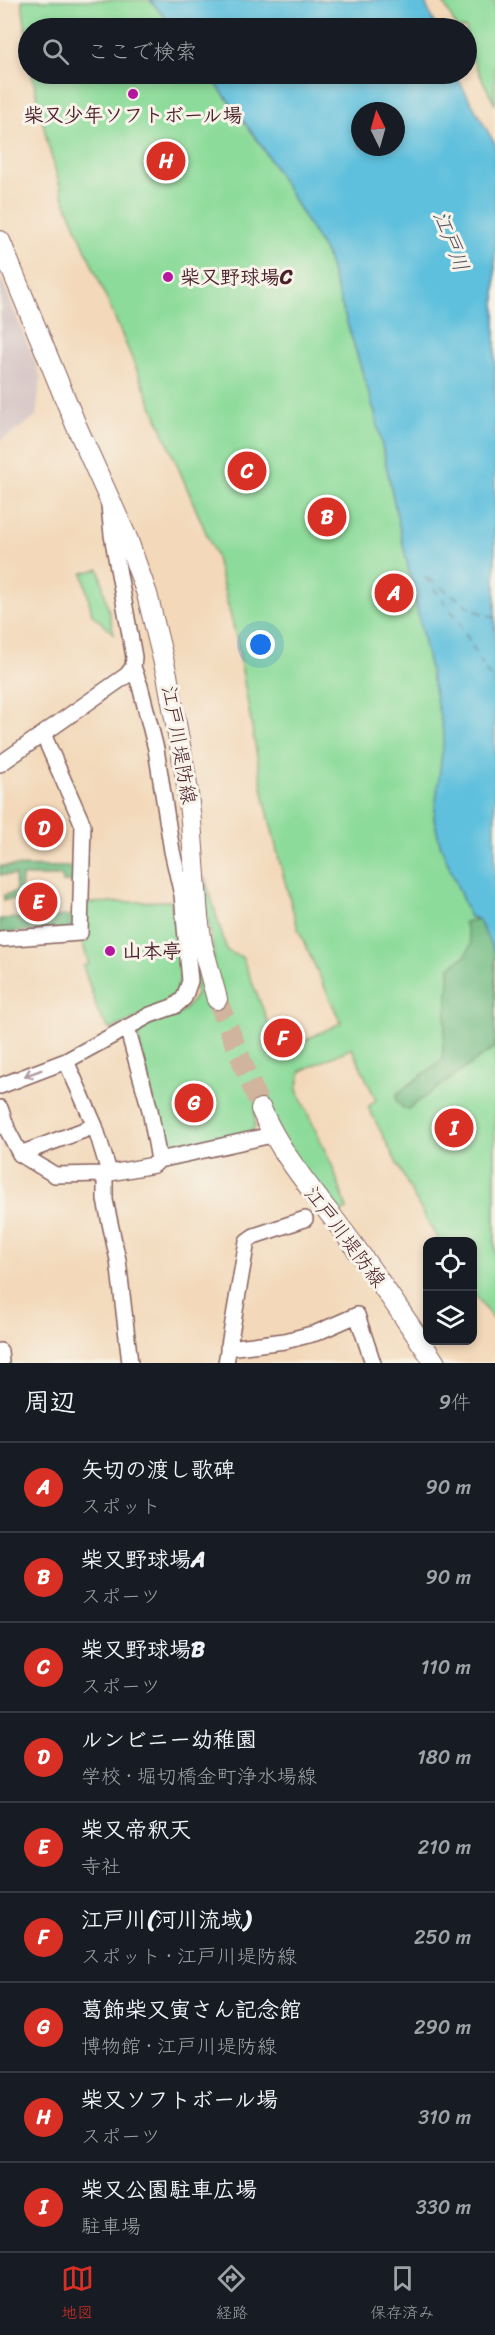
<!DOCTYPE html>
<html lang="ja">
<meta charset="utf-8">
<style>
:root{--surface:#171b24;--page:#242831;--text:#f1f3f6;--muted:#9ea1a6;--line:#363941;--accent:#d93025}
body{margin:0;font-family:Sriracha,"Klee One",sans-serif;background:var(--page);color:var(--text)}
.controls{position:absolute;right:18px;bottom:18px;display:grid;overflow:hidden;border-radius:12px;box-shadow:0 3px 9px #0003}
.controls button{width:54px;height:54px;display:grid;place-items:center;padding:0;border:0;border-bottom:2px solid var(--line);background:var(--surface);color:var(--text);font:30px sans-serif}
.compass{position:absolute;left:351px;top:102px;width:54px;height:54px;border-radius:50%;background:var(--surface);box-shadow:0 3px 9px #0003;rotate:355deg}
.you{position:absolute;left:261px;top:645px;width:21px;height:21px;margin:-15px;border:4px solid #fff;border-radius:50%;background:#1a73e8;box-shadow:0 0 0 9px #1a73e833}
.badge{display:grid;place-items:center;width:39px;height:39px;border-radius:50%;background:var(--accent);color:#fff;font-size:20px;font-weight:700}
.pin{position:absolute;translate:-50% -50%;border:3px solid #fff;box-shadow:0 2px 6px #0006}
.list{margin:0;padding:0;list-style:none}
h2{display:flex;justify-content:space-between;align-items:center;height:78px;margin:0;padding:0 24px;font-size:26px}
h2 small{font-size:20px;font-weight:400;color:var(--muted)}
.list li{display:grid;grid-template-columns:39px 1fr auto;gap:18px;align-items:center;box-sizing:border-box;height:90px;padding:0 24px;border-top:2px solid var(--line)}
.list b{display:block;font-size:22px;white-space:nowrap}
.list p{margin:0;font-size:20px;white-space:nowrap;color:var(--muted)}
.list em{font-size:20px;font-style:normal;color:var(--muted)}
.icon{flex:none;width:33px;height:33px;fill:none;stroke:currentColor;stroke-width:2;stroke-linecap:round;stroke-linejoin:round}
.map{position:relative;flex:none;width:495px;height:1363px;overflow:hidden}
.search{position:absolute;background:var(--surface);box-shadow:0 3px 9px #0003;left:18px;right:18px;top:18px;height:66px;display:flex;align-items:center;gap:15px;box-sizing:border-box;padding:0 21px;border-radius:33px;color:var(--muted);font-size:22px}
.sheet{height:888px;background:var(--surface)}
nav{display:flex;justify-content:space-around;align-items:center;box-sizing:border-box;height:84px;border-top:2px solid var(--line);background:var(--surface);font-size:16px;color:var(--muted)}
nav a{display:grid;justify-items:center;gap:3px}
nav .on{color:var(--accent)}
.map>svg:first-child{display:block}
</style>
<div class="map">
<svg width="495" height="1363" viewBox="0 0 495 1363">
<rect width="100%" height="100%" fill="#f7f3e8"/>
<filter id="ink" filterUnits="userSpaceOnUse"><feTurbulence type="fractalNoise" baseFrequency=".0167" numOctaves="2"/><feDisplacementMap in="SourceGraphic" scale="12" xChannelSelector="R" yChannelSelector="G"/><feConvolveMatrix kernelMatrix="1 2 1 2 8 2 1 2 1" color-interpolation-filters="sRGB"/></filter>
<filter id="wash" filterUnits="userSpaceOnUse"><feTurbulence type="fractalNoise" baseFrequency=".008" numOctaves="4" result="noise"/><feDisplacementMap in="SourceGraphic" scale="24" xChannelSelector="R" yChannelSelector="G"/><feGaussianBlur stdDeviation="1.35" result="paint"/><feColorMatrix in="noise" values="0 0 0 0 0 0 0 0 0 0 0 0 0 0 0 0 0 1.4 0 .05"/><feComposite in="paint" operator="in"/></filter>
<g filter="url(#wash)">
<rect width="100%" height="100%" fill="#f3d9ba"/>
<path fill="#d2bfc0" d="M0,276l41,101 -5,40 -36,24z"/>
<path fill="#8cdb9a" stroke="#6b7d62" stroke-width="1.5" d="M22,0h128l24,28h-146v23z
M442,0h53v105l-28,-57 -1,-20h-9z
M32,74h177l54,74 63,106 49,159 70,323 -11,82 6,26 30,73 8,2 17,34v369l-22,-30 -1,-50 -33,-1c-27,-43 -47,-90 -71,-134l8,-7 -24,-52 -51,23 -4,19 36,78 14,41 -9,5 -83,-103v16l-6,6 -81,18 -4,-5 -28,-117 44,-15 9,-9 7,-10 1,-41 17,5 -8,-54 -1,-27 22,73 15,6 38,95 61,-29 -43,-94 -18,-66 -16,-66 -27,-156 -22,-87 -152,-358 -15,-51z
M99,569l15,65 -22,-20 -9,-41z
M171,901l11,71 -8,29 -64,29 -11,-16 -16,-48 6,-2 -7,-23 3,-4 -1,-34z"/>
<path fill="#71bb82" stroke="#5e6d56" stroke-width="1.5" d="M0,866l74,1v16l-11,-1 -1,-6h-40l-1,23 -17,1v-5l12,-3 -1,-17h-15z
M72,916l1,12 -73,5v-14z
M478,919l17,34v94l-87,62 -5,-1 -7,-8 1,-6 45,-34 8,-93 16,-12 5,-11 -7,-22z"/>
<path fill="#5ec0dd" stroke="#547084" stroke-width="1.5" fill-rule="evenodd" d="M150,0h274l12,28h-262z
M209,74h246l40,70v809l-17,-34 -8,-2 -30,-73 -6,-26 10,-82 -69,-323 -49,-159 -63,-106zM360,111h36v36h-36z"/>
<g fill="none" stroke-linecap="round" stroke-linejoin="round">
<path stroke="#504f60" stroke-width="1.5" stroke-dasharray="8 6" stroke-linecap="butt" d="M425,577l31,40 33,59 6,6
M429,579l47,32 19,7"/>
</g>
</g>
<g filter="url(#ink)">
<g fill="none" stroke-linecap="round" stroke-linejoin="round">
<path stroke="#d1b49d" stroke-width="20" stroke-dasharray="20 10" stroke-linecap="butt" d="M217,999l44,110"/>
<defs>
<path id="minor" d="M0,764l127,-89 6,-8 1,-10 -22,-122 -3,-30
M0,939l80,-6 3,-108 -40,-91
M127,1027l23,83 9,50 113,-25
M66,1061l29,65 14,46
M0,1086l66,-25 84,-46 25,-9 9,-8 6,-17 -8,-86 -10,-44 -16,-102 -16,-63 -7,-19
M0,1108l8,23 12,23 35,21 50,-1 49,-9 5,-5
M20,1154l75,-28
M105,1174v26l13,60 12,103
M228,1348l57,-7 31,-8 41,-18 16,48
M0,1351l1,12
M226,1363l21,-122 7,-5 51,-17"/>
<path id="major" d="M0,241l76,184 51,113 20,56 20,81 19,103 5,43 7,96 4,27 15,55
M261,1109c20,46 52,82 82,122 32,42 62,87 92,132"/>
</defs>
<use href="#minor" stroke="#85605d" stroke-width="18"/>
<use href="#major" stroke="#85605d" stroke-width="22"/>
<use href="#minor" stroke="#fff" stroke-width="15"/>
<use href="#major" stroke="#fff" stroke-width="20"/>
</g>
<defs><path id="oneway-shaft" d="M-6 0H5M1.5-3L5.5 0L1.5 3" fill="none" stroke-width="1.6" stroke-linecap="round" stroke-linejoin="round" transform="scale(1.5)"/></defs>
<use stroke="#ae9aa0" href="#oneway-shaft" transform="translate(33 1073) rotate(159)"/>
</g>
<g fill="#b5179e" stroke="#f7f3e8" stroke-width="2">
<circle cx="133" cy="94" r="6"/>
<circle cx="168" cy="277" r="6"/>
<circle cx="110" cy="951" r="6"/>
</g>
<g text-anchor="middle" dominant-baseline="central" stroke-width="6" stroke-linejoin="round" paint-order="stroke">
<g font-size="20" font-weight="bold" fill="#4a1f2b" stroke="#f7f3e8" text-anchor="start">
<text x="133" y="115" text-anchor="middle">柴又少年ソフトボール場</text>
<text x="180" y="277">柴又野球場C</text>
<text x="122" y="951">山本亭</text>
</g>
<g font-size="20" fill="#4a1f2b" stroke="#f7f3e8">
<text transform="translate(179 745) rotate(80)">江戸川堤防線</text>
<text transform="translate(345 1237) rotate(53)">江戸川堤防線</text>
</g>
<g font-size="21" font-style="italic" fill="#504f60" stroke="#f7f3e8">
<text transform="translate(451 241) rotate(69)">江戸川</text>
</g>
</g>
</svg>
<div class="controls">
<button><svg class="icon" aria-label="locate" viewBox="0 0 24 24"><circle cx="12" cy="12" r="6"/><path d="M12 2v4M12 18v4M2 12h4M18 12h4"/></svg></button>
<button><svg class="icon" aria-label="layers" viewBox="0 0 24 24"><path d="M12 4l9 5-9 5-9-5zM3 14l9 5 9-5"/></svg></button>
</div>
<svg class="compass" viewBox="-18 -18 36 36"><path d="M0-13l5 13h-10z" fill="#e53935"/><path d="M0 13l5-13h-10z" fill="#9ea1a6"/></svg>
<div class="you"></div>
<div class="pin badge" style="left:394px;top:593px">A</div>
<div class="pin badge" style="left:327px;top:517px">B</div>
<div class="pin badge" style="left:247px;top:471px">C</div>
<div class="pin badge" style="left:44px;top:828px">D</div>
<div class="pin badge" style="left:38px;top:902px">E</div>
<div class="pin badge" style="left:283px;top:1038px">F</div>
<div class="pin badge" style="left:194px;top:1103px">G</div>
<div class="pin badge" style="left:166px;top:161px">H</div>
<div class="pin badge" style="left:454px;top:1128px">I</div>
<div class="search"><svg class="icon" aria-label="search" viewBox="0 0 24 24"><circle cx="10" cy="10" r="6"/><path d="M15 15l6 6"/></svg>ここで検索</div>
</div>
<section class="sheet">
<h2>周辺<small>9件</small></h2>
<ul class="list">
<li><span class="badge">A</span><div><b>矢切の渡し歌碑</b><p>スポット</p></div><em>90 m</em></li>
<li><span class="badge">B</span><div><b>柴又野球場A</b><p>スポーツ</p></div><em>90 m</em></li>
<li><span class="badge">C</span><div><b>柴又野球場B</b><p>スポーツ</p></div><em>110 m</em></li>
<li><span class="badge">D</span><div><b>ルンビニー幼稚園</b><p>学校 · 堀切橋金町浄水場線</p></div><em>180 m</em></li>
<li><span class="badge">E</span><div><b>柴又帝釈天</b><p>寺社</p></div><em>210 m</em></li>
<li><span class="badge">F</span><div><b>江戸川(河川流域)</b><p>スポット · 江戸川堤防線</p></div><em>250 m</em></li>
<li><span class="badge">G</span><div><b>葛飾柴又寅さん記念館</b><p>博物館 · 江戸川堤防線</p></div><em>290 m</em></li>
<li><span class="badge">H</span><div><b>柴又ソフトボール場</b><p>スポーツ</p></div><em>310 m</em></li>
<li><span class="badge">I</span><div><b>柴又公園駐車広場</b><p>駐車場</p></div><em>330 m</em></li>
</ul>
</section>
<nav>
<a class="on"><svg class="icon" aria-label="map" viewBox="0 0 24 24"><path d="M3 6l6-2 6 2 6-2v14l-6 2-6-2-6 2zM9 4v14M15 6v14"/></svg>地図</a>
<a><svg class="icon" aria-label="directions" viewBox="0 0 24 24"><path d="M12 3l9 9-9 9-9-9zM9 14v-3h6M13 9l2 2-2 2"/></svg>経路</a>
<a><svg class="icon" aria-label="saved" viewBox="0 0 24 24"><path d="M7 4h10v16l-5-4-5 4z"/></svg>保存済み</a>
</nav>
